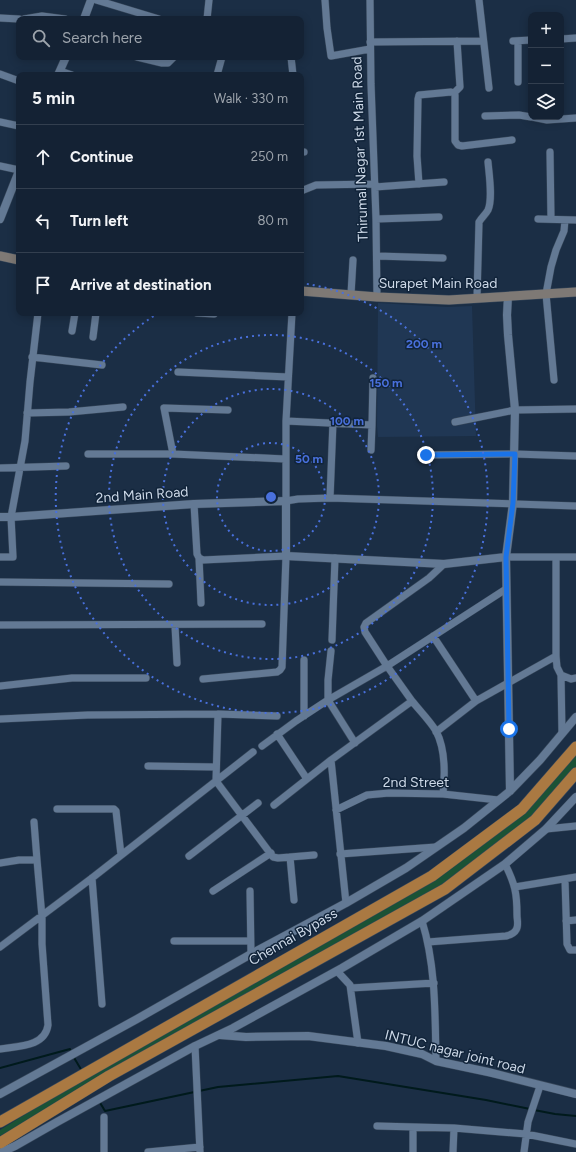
<!DOCTYPE html>
<meta charset="utf-8">
<style>
:root{--surface:#142234;--page:#1d2a3c;--text:#f1f3f6;--muted:#9da4ac;--line:#333f4f}
body{margin:0;font-family:Figtree,sans-serif;background:var(--page);color:var(--text)}
.controls{position:absolute;right:12px;top:12px;display:grid;overflow:hidden;border-radius:8px;box-shadow:0 2px 10px #0003}
.controls button{width:36px;height:36px;display:grid;place-items:center;padding:0;border:0;border-bottom:1px solid var(--line);background:var(--surface);color:var(--text);font:20px sans-serif}
.stop{position:absolute;width:12px;height:12px;margin:-9px;border:3px solid #1a73e8;border-radius:50%;background:#fff}
.stop.end{background:#1a73e8;border-color:#fff;box-shadow:0 1px 4px #0008}
.list{margin:0;padding:0;list-style:none}
h2{display:flex;justify-content:space-between;align-items:center;height:52px;margin:0;padding:0 16px;font-size:17px}
h2 small{font-size:13px;font-weight:400;color:var(--muted)}
.list li{display:grid;grid-template-columns:26px 1fr auto;gap:12px;align-items:center;box-sizing:border-box;height:64px;padding:0 16px;border-top:1px solid var(--line)}
.list b{display:block;font-size:15px;white-space:nowrap}
.list em{font-size:13px;font-style:normal;color:var(--muted)}
.icon{flex:none;width:22px;height:22px;fill:none;stroke:currentColor;stroke-width:2;stroke-linecap:round;stroke-linejoin:round}
.map{position:relative;flex:none;width:576px;height:1152px;overflow:hidden}
.search{position:absolute;background:var(--surface);box-shadow:0 2px 10px #0003;left:16px;top:16px;width:288px;height:44px;display:flex;align-items:center;gap:10px;box-sizing:border-box;padding:0 14px;border-radius:8px;color:var(--muted);font-size:15px}
.panel{position:absolute;background:var(--surface);box-shadow:0 2px 10px #0003;left:16px;top:72px;width:288px;height:244px;border-radius:8px}
.map>svg:first-child{display:block}
</style>
<div class="map">
<svg width="576" height="1152" viewBox="0 0 576 1152">
<rect width="100%" height="100%" fill="#1b2e45"/>
<path fill="#203754" d="M378,303l69,4 25,-1 4,130 -98,1 -1,-11z"/>
<path fill="#1a5235" d="M576,752v16l-41,49 -87,65 -448,254v-6l82,-51 408,-241z"/>
<g fill="none" stroke-linecap="round" stroke-linejoin="round">
<path stroke="#001a1c" stroke-width="2" d="M73,1056l9,15
M0,1068l70,-19 1,3
M99,1101l6,10 113,-24 120,-11 148,24 44,9
M534,1110l21,4 21,2"/>
<defs>
<path id="minor" d="M96,0l63,19
M325,0l2,28 4,28 39,-7
M370,0l1,84 5,135 1,78
M479,0l10,88
M0,18l19,1
M24,19l18,-3 23,3
M207,19l2,-19
M561,39l15,-1
M513,41l18,-1
M518,41v41
M370,42l113,-1
M137,57l25,6h6l6,-6
M291,57l2,18
M60,71l12,4
M0,74l19,7
M217,75l5,-18
M454,93l6,-6 -3,-46
M485,116l34,-1 12,2
M532,117l15,3 29,-2
M0,122l19,4
M301,152h3
M550,152l1,67
M0,166l19,4
M419,184l-2,-28 1,-57 1,-4 32,-3 3,1 1,2v46l3,4 4,1 50,-6
M375,187l69,-5
M301,191l15,-6 59,-1
M376,219l63,-2
M538,219l38,1
M377,256l66,2
M351,294l2,-34
M477,298l2,-76c3,-5 7,-8 9,-12 5,-11 1,-36 0,-48
M197,313l17,1
M292,313l-6,108v80l12,-2 32,-1 246,8
M72,331l3,-18
M93,337l3,-24
M32,357l70,8
M178,372l110,5
M554,380l-8,-86 5,-27 5,-17 8,-19 1,-11
M27,413l42,-1 54,-5
M286,421l86,4 -1,25
M455,422l60,-12 61,-1
M372,425l1,-47
M88,454h85l112,5
M173,454l-9,-46 64,2
M426,455l89,-1 61,2
M0,468l66,-2
M330,498l3,-76
M194,504l3,50 2,4 4,2 83,-4 -4,111 -2,3 -3,2 -74,7
M0,557h13l-2,-40 14,-76 5,-59 8,-69
M506,557h70
M556,557v99l1,11 4,8 10,4 5,-1
M199,558l2,45
M444,564l-15,14 -63,45 -2,4 1,5 22,34 119,-77
M0,582l169,2
M0,625l262,-1
M175,626l2,37
M433,636l43,65
M332,640l3,-82
M331,651l-3,29v20l27,43
M561,675l1,58
M0,686l72,-8h74
M218,714l59,2
M304,716v-56
M0,719l88,-4 130,-1 -2,67 -124,97 -92,69
M436,732l40,-31 80,-45
M277,734l30,45
M262,746l34,-25 32,-21 59,-34 25,35
M253,752l-37,29 57,76 5,1 36,-3
M148,766l68,1
M274,805l57,-45
M57,809h57l2,2 5,44
M336,810l31,-15 22,-2 54,1 55,6
M34,822l3,38
M546,829l30,-3
M340,854l96,-7
M189,856l69,-53
M290,857l4,43
M0,863l19,-3h18l5,57v27l6,81c-3,22 -30,21 -48,24
M92,878l10,126
M565,880l2,64 3,6h6
M515,887l61,-10
M213,891l58,-38
M250,891l1,63
M346,903l-15,-143 81,-59c8,10 18,20 24,30 9,17 9,44 7,63
M422,921c14,45 13,94 14,140
M566,921l10,-1
M174,941h76
M428,942l78,-6c4,-1 8,-2 10,-6 3,-4 1,-10 1,-15 0,-22 -2,-31 -12,-51
M337,971l13,14 8,58
M351,988l83,-5
M195,1046l5,106
M104,1117v35
M377,1126l77,2 72,6 50,10
M148,1152l52,-5
M413,1152v-25
M453,1152l1,-24
M524,1152l4,-30 12,-36"/>
<path id="tertiary" d="M84,19l7,-19
M58,75l8,-18
M0,219l19,-48
M508,296l-1,19 1,20 7,75 -2,93 -7,54 4,234
M0,517h11l183,-13 92,-3v55l158,8 62,-7
M220,1035l26,2 62,-1 78,10 36,8 14,7 52,11 88,22
M0,1094l137,-75 114,-65 95,-51 60,-35 58,-40 46,-37 30,-31 36,-43
M2,1152l13,-6 42,-24 138,-76 38,-18 109,-60 80,-47 83,-57 41,-35 30,-32"/>
<path id="secondary" d="M0,256l19,4
M301,291l76,6 72,3 127,-8"/>
<path id="trunk" d="M0,1122l432,-246 90,-67 54,-62
M0,1143l109,-67 336,-187 90,-69 41,-47"/>
</defs>
<use href="#minor" stroke="#38485b" stroke-width="8"/>
<use href="#tertiary" stroke="#38485b" stroke-width="9"/>
<use href="#secondary" stroke="#38485b" stroke-width="10"/>
<use href="#trunk" stroke="#38485b" stroke-width="12"/>
<use href="#minor" stroke="#637994" stroke-width="7"/>
<use href="#tertiary" stroke="#637994" stroke-width="8"/>
<use href="#secondary" stroke="#7e7975" stroke-width="9"/>
<use href="#trunk" stroke="#aa7942" stroke-width="11"/>
</g>
<g fill="none" stroke-linecap="round" stroke-linejoin="round">
<path stroke="#1a73e8" stroke-width="5" d="M426,455l89,-1 -2,49 -7,54 3,172"/>
</g>
<g fill="none" stroke="#4970dc" stroke-width="2" stroke-dasharray="2 4">
<circle cx="271" cy="497" r="54"/>
<circle cx="271" cy="497" r="108"/>
<circle cx="271" cy="497" r="162"/>
<path d="M301 283A216 216 0 1 1 157 314"/>
</g>
<g text-anchor="middle" dominant-baseline="central" stroke-width="3" stroke-linejoin="round" paint-order="stroke">
<g font-size="14" fill="#ccd8e7" stroke="#11243a">
<text transform="translate(360 149) rotate(-92)">Thirumal Nagar 1st Main Road</text>
<text x="438" y="283">Surapet Main Road</text>
<text transform="translate(142 495) rotate(-4)">2nd Main Road</text>
<text x="416" y="782">2nd Street</text>
<text transform="translate(293 937) rotate(-30)">Chennai Bypass</text>
<text transform="translate(455 1052) rotate(14)">INTUC nagar joint road</text>
</g>
</g>
<circle cx="271" cy="497" r="6" fill="#4970dc" stroke="#11243a" stroke-width="2"/>
<g font-size="12" text-anchor="middle" font-weight="bold" fill="#4970dc" stroke="#11243a" stroke-width="3" stroke-linejoin="round" paint-order="stroke">
<text x="424" y="348">200 m</text>
<text x="386" y="387">150 m</text>
<text x="347" y="425">100 m</text>
<text x="309" y="463">50 m</text>
</g>
</svg>
<div class="controls">
<button>+</button>
<button>−</button>
<button><svg class="icon" aria-label="layers" viewBox="0 0 24 24"><path d="M12 4l9 5-9 5-9-5zM3 14l9 5 9-5"/></svg></button>
</div>
<div class="stop" style="left:509px;top:729px"></div>
<div class="stop end" style="left:426px;top:455px"></div>
<div class="search"><svg class="icon" aria-label="search" viewBox="0 0 24 24"><circle cx="10" cy="10" r="6"/><path d="M15 15l6 6"/></svg>Search here</div>
<section class="panel">
<h2>5 min<small>Walk · 330 m</small></h2>
<ul class="list">
<li><svg class="icon" aria-label="ahead" viewBox="0 0 24 24"><path d="M12 20V5M6 11l6-6 6 6"/></svg><div><b>Continue</b></div><em>250 m</em></li>
<li><svg class="icon" aria-label="left" viewBox="0 0 24 24"><path d="M17 20v-9H6M10 6l-5 5 5 5"/></svg><div><b>Turn left</b></div><em>80 m</em></li>
<li><svg class="icon" aria-label="arrive" viewBox="0 0 24 24"><path d="M6 21V4h12l-3 4 3 4H6"/></svg><div><b>Arrive at destination</b></div></li>
</ul>
</section>
</div>
